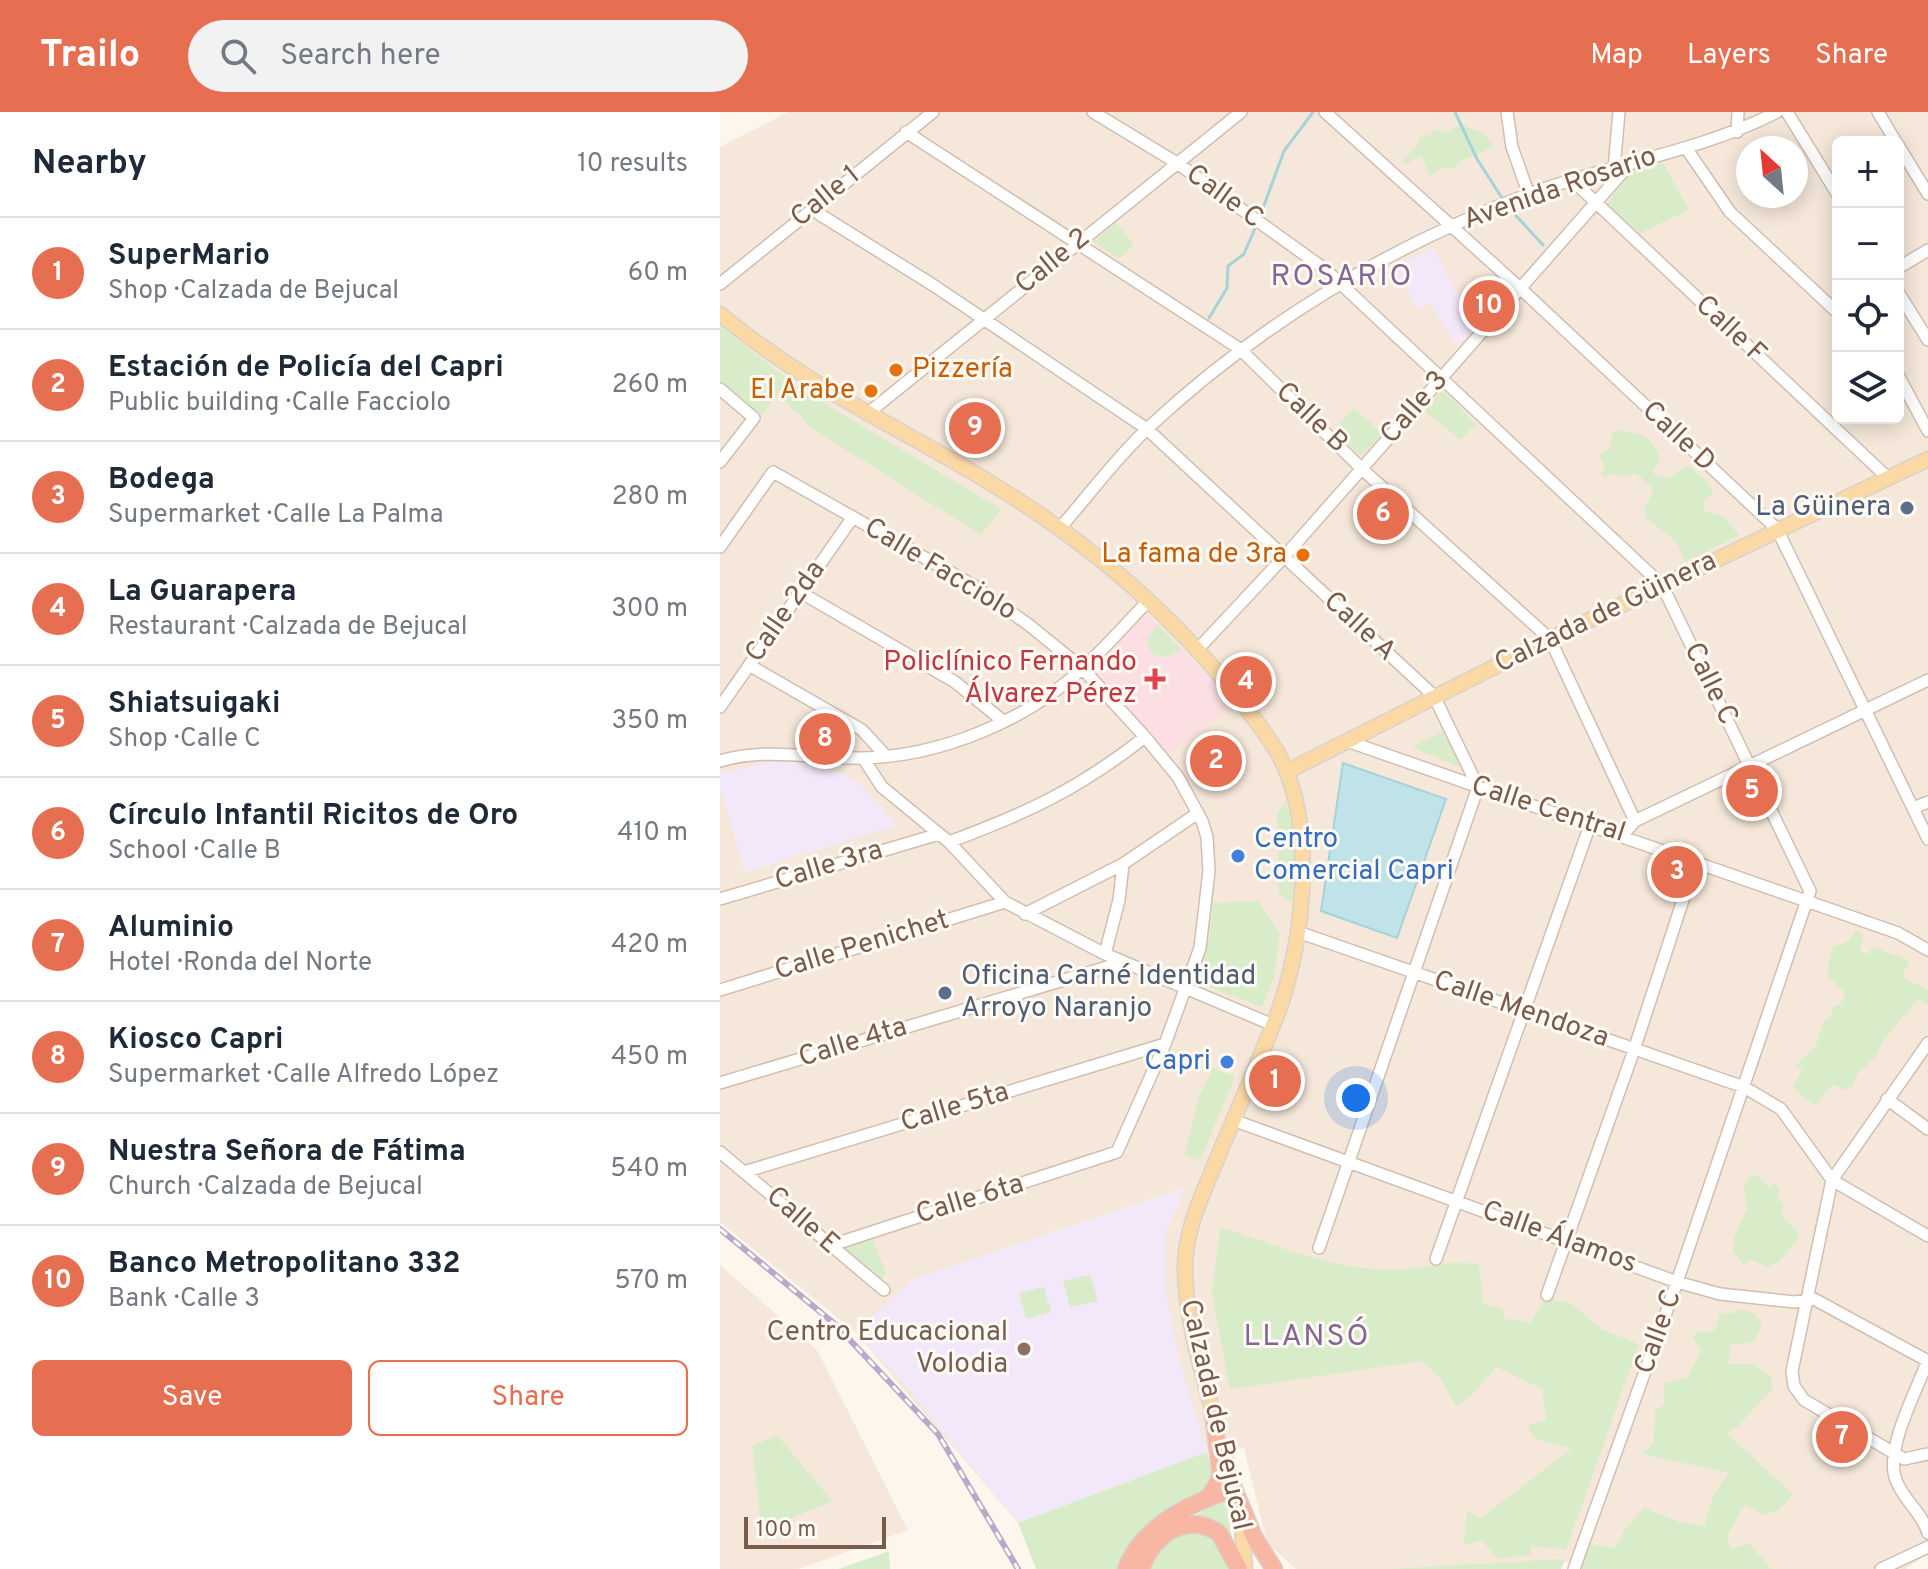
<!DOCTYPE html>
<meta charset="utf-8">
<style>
:root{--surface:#fff;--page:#f2f2f3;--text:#1f2937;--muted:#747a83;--line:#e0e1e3;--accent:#e76f51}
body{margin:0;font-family:Overpass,sans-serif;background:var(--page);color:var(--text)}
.controls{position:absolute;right:24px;top:24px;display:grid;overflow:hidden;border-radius:12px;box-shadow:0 4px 20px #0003}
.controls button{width:72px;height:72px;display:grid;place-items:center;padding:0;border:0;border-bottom:2px solid var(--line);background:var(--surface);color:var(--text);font:40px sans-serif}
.compass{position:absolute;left:1016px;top:24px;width:72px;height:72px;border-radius:50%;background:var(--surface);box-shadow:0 4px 20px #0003;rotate:333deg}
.scale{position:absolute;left:24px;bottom:20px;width:142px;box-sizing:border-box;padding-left:8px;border:4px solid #7a5c4d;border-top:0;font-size:22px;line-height:28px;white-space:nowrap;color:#7a5c4d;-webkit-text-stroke:6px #fffaf3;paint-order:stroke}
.you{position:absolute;left:636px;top:986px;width:28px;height:28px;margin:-20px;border:6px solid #fff;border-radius:50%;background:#1a73e8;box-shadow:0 0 0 12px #1a73e833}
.badge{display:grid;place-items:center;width:52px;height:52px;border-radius:50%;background:var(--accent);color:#fff;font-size:26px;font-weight:700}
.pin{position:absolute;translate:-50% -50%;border:4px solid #fff;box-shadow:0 2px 8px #0006}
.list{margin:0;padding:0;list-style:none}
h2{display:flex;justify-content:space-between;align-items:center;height:104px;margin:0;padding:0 32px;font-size:34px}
h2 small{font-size:26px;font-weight:400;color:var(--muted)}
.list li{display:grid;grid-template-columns:52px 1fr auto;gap:24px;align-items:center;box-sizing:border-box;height:112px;padding:0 32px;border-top:2px solid var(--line)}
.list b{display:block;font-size:30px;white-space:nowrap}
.list p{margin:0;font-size:26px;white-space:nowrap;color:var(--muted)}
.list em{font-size:26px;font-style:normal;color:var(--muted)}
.actions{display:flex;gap:16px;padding:24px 32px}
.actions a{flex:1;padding:18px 0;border:2px solid var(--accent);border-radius:12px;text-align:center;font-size:28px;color:var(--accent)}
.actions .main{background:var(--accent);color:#fff}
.icon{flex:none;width:44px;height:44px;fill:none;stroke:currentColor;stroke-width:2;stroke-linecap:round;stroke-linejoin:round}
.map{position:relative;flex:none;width:1208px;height:1457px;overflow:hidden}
header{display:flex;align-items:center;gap:48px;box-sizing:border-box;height:112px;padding:0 40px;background:var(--accent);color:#fff}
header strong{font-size:38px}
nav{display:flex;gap:44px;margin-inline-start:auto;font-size:28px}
.search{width:560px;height:72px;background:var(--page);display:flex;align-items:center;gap:20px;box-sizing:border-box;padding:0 28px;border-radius:44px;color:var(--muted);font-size:30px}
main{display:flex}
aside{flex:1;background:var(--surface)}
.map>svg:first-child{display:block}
</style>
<header>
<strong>Trailo</strong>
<div class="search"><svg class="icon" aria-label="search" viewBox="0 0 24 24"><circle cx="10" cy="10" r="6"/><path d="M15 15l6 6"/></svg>Search here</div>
<nav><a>Map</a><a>Layers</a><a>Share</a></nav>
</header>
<main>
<aside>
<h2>Nearby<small>10 results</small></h2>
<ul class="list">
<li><span class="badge">1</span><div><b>SuperMario</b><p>Shop · Calzada de Bejucal</p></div><em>60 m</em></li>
<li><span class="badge">2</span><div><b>Estación de Policía del Capri</b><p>Public building · Calle Facciolo</p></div><em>260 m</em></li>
<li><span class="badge">3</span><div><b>Bodega</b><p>Supermarket · Calle La Palma</p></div><em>280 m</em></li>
<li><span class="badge">4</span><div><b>La Guarapera</b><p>Restaurant · Calzada de Bejucal</p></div><em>300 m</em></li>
<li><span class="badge">5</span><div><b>Shiatsuigaki</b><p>Shop · Calle C</p></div><em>350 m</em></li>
<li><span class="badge">6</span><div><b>Círculo Infantil Ricitos de Oro</b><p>School · Calle B</p></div><em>410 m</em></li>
<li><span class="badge">7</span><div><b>Aluminio</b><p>Hotel · Ronda del Norte</p></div><em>420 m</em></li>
<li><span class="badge">8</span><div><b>Kiosco Capri</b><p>Supermarket · Calle Alfredo López</p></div><em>450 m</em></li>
<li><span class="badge">9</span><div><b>Nuestra Señora de Fátima</b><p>Church · Calzada de Bejucal</p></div><em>540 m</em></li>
<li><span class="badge">10</span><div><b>Banco Metropolitano 332</b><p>Bank · Calle 3</p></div><em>570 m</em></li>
</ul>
<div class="actions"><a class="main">Save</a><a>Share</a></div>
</aside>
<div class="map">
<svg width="1208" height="1457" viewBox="0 0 1208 1457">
<rect width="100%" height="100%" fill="#fdf6ec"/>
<path fill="#f5e8da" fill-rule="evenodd" d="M68,0h1140v1441l-22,16h-199l-53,-11 -265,11h-93l-29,-26 -23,-95 -37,4 -189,71 -163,-191 -135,-110v-1075zM1118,30h60v276h-60zM1028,36h48v48h-48z
M0,1153l97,85 91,180 -110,39h-78z"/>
<path fill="#f3e8fa" d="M712,136l44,78 -19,20 -27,-43 -12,6 -24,-41z
M667,385l13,13 -21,21 -13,-13z
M51,650l27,1 46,12 19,11 34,39 -152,47 -25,-85v-14z
M465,1076l-19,44v63l15,71 26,86 -189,71 -113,-138 -50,-53 58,-53z"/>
<path fill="#fbdfe3" d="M426,502l72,72 14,21 -65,48 -75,-84z"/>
<path fill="#d8ecc9" d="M740,12l23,9 11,14 -32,13 -9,9 -12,-1 -11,8 -9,-20 -15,8 -4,-3 14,-14 5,-12 8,1 6,-7 12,3z
M943,51l26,47 -49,23 -34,-28 25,-34z
M396,111l18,22 -15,13 -26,-16z
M0,214l69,54 -28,35 -41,-33z
M72,272l209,125 -20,26 -173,-109 -8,-11 -18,-15z
M722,278l34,34 -15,16 -37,-29z
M634,296l29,26 -22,22 -28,-25z
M900,318c23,5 34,6 40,30l-8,11 4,5 12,2 20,-13 21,18 4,10 -11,10 3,8 18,5 16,19 -54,27 -9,-21 -29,-22 -3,-10 10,-19 -18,-17 -14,4 -11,-3 -7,4 -3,-4 4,-6 -6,-12 11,-10 3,-14z
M437,512l24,25c-11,8 -20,12 -31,2l-3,-11z
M723,619l17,34 -2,1 -47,-19z
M566,689l10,48 -4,55 -13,-11 -1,-11 -1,-69z
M538,789l22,33 -6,43 -12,30 -65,-25 12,-41 4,-38z
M1136,818l8,6 -4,15 7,3 6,-7 36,13 -7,18 26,11v15l-10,-5 -33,39 -11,20 -16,15 -7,15 -6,2 -12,-6 -19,22 -21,-19 9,-17 -6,-5 20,-20 9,-25 5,-2 4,-12 6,-1 5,-12 -18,-18 5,-28 17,-6z
M493,956l22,9 -35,84 -15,-6 14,-59z
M1037,1063l12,13 5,-4 6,4 -3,10 7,6 -3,10 15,16 2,8 -19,24 -12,5 -18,-8 -4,7 -12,-14 1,-14 13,-29 -3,-24 5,-8z
M500,1115c56,18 114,43 173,43 29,0 58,-12 86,-5l4,39 20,5 2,10 26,3 14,-24 25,5 31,26 38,15 -73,206 -34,-4 -2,9 -31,4 -18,-19 -18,6 4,-35 13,8 91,-70 -37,-11 -7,-13 19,-5 -4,-31 -46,-22 -23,27 -17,12 -16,-28 -17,-17 -193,28 -18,-95z
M151,1123l15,38 -7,8 -39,-36z
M370,1163l8,26 -28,6 -7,-26z
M324,1175l7,25 -25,7 -7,-26z
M1018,1197l17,5 7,11 -8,17 -23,3 -3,19h25l18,12 1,13 -35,38 -11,6 67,61 -15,17 -16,4 -16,-11 -20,32 6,13 17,-6 22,26h-192l9,-25 27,4 10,-19 19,-21 35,14 25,4 9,-31 16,-22 -86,-19 11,-13 1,-30 9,-7v-20l24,-7 13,-26 -9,-14 6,-5 17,-1 5,-18 12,1z
M57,1323l55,66 -70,30 -10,-85z
M487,1340l6,22 -6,16 -65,41 -11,13 -9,25h-86l-18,-46z
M506,1386l6,41 -16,-19 -20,-5z
M486,1419l19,17 4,21h-82l6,-14 21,-21z
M169,1439l1,18h-51z
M845,1447l-4,10h-172z"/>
<path fill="#bfe3e8" stroke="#a5d3da" stroke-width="2" d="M623,651l103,36 -49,139 -76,-27z"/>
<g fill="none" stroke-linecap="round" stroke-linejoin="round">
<path stroke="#a5d3da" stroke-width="3" d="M735,0l22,47 27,42
M788,95l35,38
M539,107l25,-68 29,-39
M489,206l18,-30 1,-22 16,-12 12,-28"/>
<defs>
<path id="minor" d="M373,0l84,51 149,107 336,315 148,306 -133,391 -103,287
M605,0l195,176 257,241 151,310
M787,0l5,35 17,48
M1067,0l51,83
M1158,0l18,30
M186,20l334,217 122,120 188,170 85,182 -12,14
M1017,20l1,-20
M1178,33l30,49
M966,36l44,64 108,101
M894,57l5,-57
M852,68l316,298
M91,97l122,76 214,144 287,267 44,91 -159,461
M1178,156l30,-18
M0,172l213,-172
M1178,180l30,48
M1178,263l30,56
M0,277l34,29 -34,44
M147,302l374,-302
M340,416c29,-33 56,-70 88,-100 110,-103 241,-182 381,-234 82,-30 170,-42 248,-82
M0,435l53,-75 198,112 58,41 54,44 62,68 33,40 24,44 5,16 2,34 -9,77 -35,96 -48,108 -288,94
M80,480l155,90 48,39
M478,537l86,-92 344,-391
M29,553l113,65 23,25
M0,595l133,-190
M627,629l551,192 30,17
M143,646l19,29 67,55 56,60 100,52 168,71
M0,649c47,-14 92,-2 140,-3 79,-1 167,-37 224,-91 22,-20 43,-44 64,-66
M1193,696l15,-6
M915,709l293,-141
M229,730c78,-29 130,-53 196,-105
M0,787l219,-65
M305,802l98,-50 75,-51
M578,820l446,155 37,22 51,71 96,56
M385,842l14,-54 4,-36
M0,878l285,-88
M1208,931l-96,137 -40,191 2,15 10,14 100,59 24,-5
M0,971l404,-121
M1167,987l41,30
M513,1008l444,162 43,12 75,8 19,-3 114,62
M0,1040l164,138
M24,1060l421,-128
M716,1147l154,-434
M827,1183l87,-245 62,-190
M1208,1248c-11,30 -44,90 -32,120 7,20 26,32 32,53
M1161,1457l47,-22"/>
<path id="major" d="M0,202c85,71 171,109 264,165 96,57 183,129 252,216 15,20 33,41 45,64 35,70 23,185 -4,256 -19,49 -40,96 -60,144 -14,35 -32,70 -32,108 0,51 17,104 30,153
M566,660l264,-133 378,-180
M504,1340l18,75 3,42"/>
<path id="highway" d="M489,1386l12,-22 -8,-64
M406,1457c16,-43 66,-67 108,-80l20,48 20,32
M421,1457c11,-34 46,-58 78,-36l20,36"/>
</defs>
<use href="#minor" stroke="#d1beb0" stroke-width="14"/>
<use href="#major" stroke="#dad1cd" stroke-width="17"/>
<use href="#highway" stroke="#dad1cd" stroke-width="19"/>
<use href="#minor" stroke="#fff" stroke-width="11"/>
<use href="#major" stroke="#fbd9a5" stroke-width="14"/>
<use href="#highway" stroke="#f7b7a3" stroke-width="16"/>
<defs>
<path id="rail" d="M0,1117l116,96 102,109 80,135"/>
</defs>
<use href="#rail" stroke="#b9a8c9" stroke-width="6"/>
<use href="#rail" stroke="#fffaf3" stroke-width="3" stroke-dasharray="9" stroke-linecap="butt"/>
</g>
<g fill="#e8710a" stroke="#fffaf3" stroke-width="3">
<circle cx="176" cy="258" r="8"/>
<circle cx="151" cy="279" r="8"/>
<circle cx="583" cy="443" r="8"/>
</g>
<g fill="#5c6f8a" stroke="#fffaf3" stroke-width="3">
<circle cx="1187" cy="396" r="8"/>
<circle cx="225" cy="881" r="8"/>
</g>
<path fill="#e0444e" stroke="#fffaf3" stroke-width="3" d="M431 555h8v8h8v8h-8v8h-8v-8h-8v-8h8z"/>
<g fill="#3f7fe0" stroke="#fffaf3" stroke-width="3">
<circle cx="518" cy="744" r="8"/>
<circle cx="507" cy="950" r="8"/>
</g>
<circle fill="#8d6e63" stroke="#fffaf3" stroke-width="3" cx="304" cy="1237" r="8"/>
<g text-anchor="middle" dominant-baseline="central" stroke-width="6" stroke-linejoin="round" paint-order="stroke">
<g font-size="28" fill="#7a5c4d" stroke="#fffaf3">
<text transform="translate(840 77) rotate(-19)">Avenida Rosario</text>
<text transform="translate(106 85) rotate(-39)">Calle 1</text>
<text transform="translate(504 85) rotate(36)">Calle C</text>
<text transform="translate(333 150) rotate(-39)">Calle 2</text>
<text transform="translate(1010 218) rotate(43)">Calle F</text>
<text transform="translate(695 296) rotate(-49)">Calle 3</text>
<text transform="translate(591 306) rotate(44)">Calle B</text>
<text transform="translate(958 325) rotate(43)">Calle D</text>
<text transform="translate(220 458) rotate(31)">Calle Facciolo</text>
<text transform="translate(66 500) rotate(-55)">Calle 2da</text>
<text transform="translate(886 501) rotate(-26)">Calzada de Güinera</text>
<text transform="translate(639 515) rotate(43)">Calle A</text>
<text transform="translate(990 572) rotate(64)">Calle C</text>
<text transform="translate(828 698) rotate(18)">Calle Central</text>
<text transform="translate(109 754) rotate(-17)">Calle 3ra</text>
<text transform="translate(142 834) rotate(-17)">Calle Penichet</text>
<text transform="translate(801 898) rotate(19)">Calle Mendoza</text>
<text transform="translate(133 931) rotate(-17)">Calle 4ta</text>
<text transform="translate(235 996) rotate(-17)">Calle 5ta</text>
<text transform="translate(250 1088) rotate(-17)">Calle 6ta</text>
<text transform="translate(82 1109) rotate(41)">Calle E</text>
<text transform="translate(839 1126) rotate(20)">Calle Álamos</text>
<text transform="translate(939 1220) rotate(-70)">Calle C</text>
<text transform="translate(495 1303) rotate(77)">Calzada de Bejucal</text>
</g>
<g font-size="28" fill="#c56008" stroke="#fffaf3" text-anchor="end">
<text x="192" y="258" text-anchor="start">Pizzería</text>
<text x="135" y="279">El Arabe</text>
<text x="567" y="443">La fama de 3ra</text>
</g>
<g font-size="28" fill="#4e5e75" stroke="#fffaf3" text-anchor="end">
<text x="1171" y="396">La Güinera</text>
<text x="241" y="865" text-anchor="start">Oficina Carné Identidad<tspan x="241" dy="32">Arroyo Naranjo</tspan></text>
</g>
<g font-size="28" fill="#be3a42" stroke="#fffaf3" text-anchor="end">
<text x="417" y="551">Policlínico Fernando<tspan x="417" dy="32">Álvarez Pérez</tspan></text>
</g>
<g font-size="28" fill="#366cbe" stroke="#fffaf3" text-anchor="start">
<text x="534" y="728">Centro<tspan x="534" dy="32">Comercial Capri</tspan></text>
<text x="491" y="950" text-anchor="end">Capri</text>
</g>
<g font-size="28" fill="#785e54" stroke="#fffaf3" text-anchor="end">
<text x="288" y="1221">Centro Educacional<tspan x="288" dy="32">Volodia</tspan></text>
</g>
<g font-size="30" letter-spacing="2" fill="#846695" stroke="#fffaf3">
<text x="622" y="165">ROSARIO</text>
<text x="587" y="1225">LLANSÓ</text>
</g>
</g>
</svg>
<div class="controls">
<button>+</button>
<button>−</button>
<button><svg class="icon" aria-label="locate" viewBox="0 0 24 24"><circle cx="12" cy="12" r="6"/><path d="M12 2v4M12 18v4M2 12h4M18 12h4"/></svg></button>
<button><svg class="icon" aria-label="layers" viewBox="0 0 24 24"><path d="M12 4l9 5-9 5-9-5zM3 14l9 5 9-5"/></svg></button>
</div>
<svg class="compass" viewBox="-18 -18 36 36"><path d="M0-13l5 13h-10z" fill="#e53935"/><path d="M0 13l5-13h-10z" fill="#747a83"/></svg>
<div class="scale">100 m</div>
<div class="you"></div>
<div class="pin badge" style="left:555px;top:969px">1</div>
<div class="pin badge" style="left:496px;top:649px">2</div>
<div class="pin badge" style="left:957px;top:760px">3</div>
<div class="pin badge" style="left:526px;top:570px">4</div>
<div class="pin badge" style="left:1032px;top:679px">5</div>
<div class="pin badge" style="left:663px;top:402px">6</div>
<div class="pin badge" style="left:1122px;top:1325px">7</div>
<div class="pin badge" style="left:105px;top:627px">8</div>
<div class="pin badge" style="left:255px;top:316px">9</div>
<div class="pin badge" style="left:769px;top:194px">10</div>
</div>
</main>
